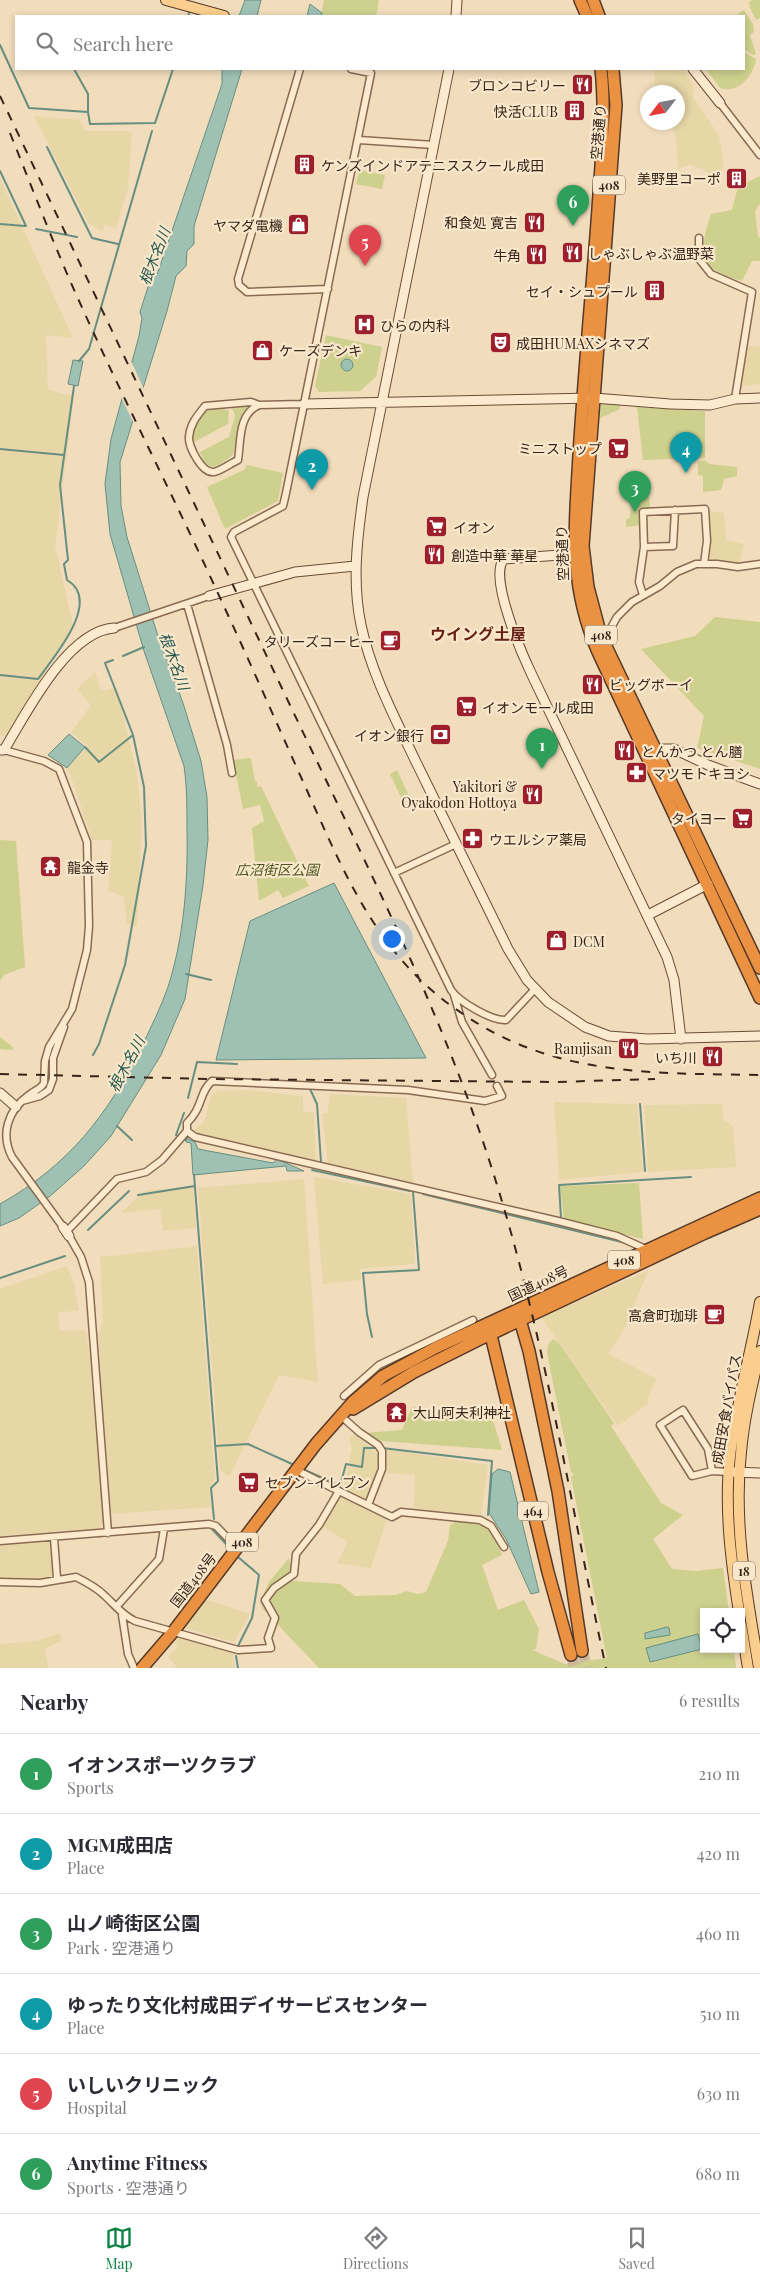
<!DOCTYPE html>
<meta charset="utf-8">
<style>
:root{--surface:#fff;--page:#f2f2f3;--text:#2b2b33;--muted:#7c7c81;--line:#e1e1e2;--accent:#0b8043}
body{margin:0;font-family:"Playfair Display","Noto Sans JP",serif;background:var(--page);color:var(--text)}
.controls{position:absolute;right:15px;bottom:15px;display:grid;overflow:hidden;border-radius:0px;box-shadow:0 2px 8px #0003}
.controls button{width:45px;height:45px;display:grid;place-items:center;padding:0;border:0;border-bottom:1px solid var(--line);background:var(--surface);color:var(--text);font:25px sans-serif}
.compass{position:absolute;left:640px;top:85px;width:45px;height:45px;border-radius:50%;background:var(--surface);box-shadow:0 2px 8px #0003;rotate:238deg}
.you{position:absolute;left:391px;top:938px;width:18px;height:18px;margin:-12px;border:4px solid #fff;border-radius:50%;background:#1a73e8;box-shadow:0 0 0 8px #1a73e833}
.badge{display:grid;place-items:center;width:32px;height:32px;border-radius:50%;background:var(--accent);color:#fff;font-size:16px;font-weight:700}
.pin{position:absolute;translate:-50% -41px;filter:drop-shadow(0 1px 2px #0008)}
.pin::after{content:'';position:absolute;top:26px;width:18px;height:15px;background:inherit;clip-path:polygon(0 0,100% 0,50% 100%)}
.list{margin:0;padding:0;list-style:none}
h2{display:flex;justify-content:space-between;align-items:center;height:65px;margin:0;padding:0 20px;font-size:21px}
h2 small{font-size:16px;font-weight:400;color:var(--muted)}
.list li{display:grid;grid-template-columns:32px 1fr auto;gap:15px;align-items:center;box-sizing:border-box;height:80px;padding:0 20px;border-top:1px solid var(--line)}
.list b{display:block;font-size:19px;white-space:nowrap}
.list p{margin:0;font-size:16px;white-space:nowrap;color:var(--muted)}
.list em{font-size:16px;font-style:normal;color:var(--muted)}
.icon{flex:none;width:28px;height:28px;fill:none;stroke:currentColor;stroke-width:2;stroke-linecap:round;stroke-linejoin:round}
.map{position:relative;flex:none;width:760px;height:1668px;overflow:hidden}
.search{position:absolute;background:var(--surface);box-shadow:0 2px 8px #0003;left:15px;right:15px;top:15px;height:55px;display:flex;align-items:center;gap:12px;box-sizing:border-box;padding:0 18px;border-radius:0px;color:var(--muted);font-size:19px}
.sheet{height:545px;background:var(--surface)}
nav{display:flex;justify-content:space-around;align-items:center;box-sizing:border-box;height:70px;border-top:1px solid var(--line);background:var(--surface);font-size:14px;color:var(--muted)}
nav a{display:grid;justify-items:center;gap:2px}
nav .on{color:var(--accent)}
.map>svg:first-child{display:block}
</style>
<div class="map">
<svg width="760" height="1668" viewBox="0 0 760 1668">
<rect width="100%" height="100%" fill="#f1dcbb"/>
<path fill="#e7d7a7" d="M654,69h29l11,17 -1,11 26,39 5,29 -7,17 -14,-13 -14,-4 -11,4 -2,-31 -3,-9 -7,-6 12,-1v-30h-23z
M34,116l46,4 5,11h44l3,2 -4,55 -12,40 -12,-3 -1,6 -12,-6 -4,-4z
M0,178l73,160 -27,-3 2,55 26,6 -19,150 18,79 -67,112 -6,-2z
M760,346v38l-23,3 9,-40z
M710,511l14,2 2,27 18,4 -5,21 -29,-5z
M95,672l6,19 16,-3 20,86 5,49 -5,103 -10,-2 -3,-27 -16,-7 4,-50h-20l-24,-72 20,-22 -17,-13 20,-28 -14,-16z
M248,1090l55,6v15l11,2 2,49 -121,-29 -1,-3 9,-7 3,-7 5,-21 8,-4z
M330,1094l76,4 7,85 -85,-18 -6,-52h5z
M554,1102l83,2 6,68 -84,8z
M722,1104l2,16 9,6 3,41 -88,5 -4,-67z
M314,1177l97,17 4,70 -55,5 1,11 -38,4z
M304,1179l14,203 -39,-7 -50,102 -9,-7 -22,-282z
M193,1186l3,42 -33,3 -3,-22 -39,4 23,-22z
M197,1246l18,233 -6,10 2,18 -100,7 -13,-178 5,-14 -3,-65z
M67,1266l7,18 5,27 -21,1 2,19 24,-1 3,3 17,189 -4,6 -100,8v-247z
M648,1271l-23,57 -17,26 49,25 -10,20 2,4 -31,23 -77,-109z
M354,1433l23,20 3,10 -13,37 -24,-12 9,-40 -3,-9z
M385,1449l103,16 -7,51 -67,-8 1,-33 -28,-2z
M340,1494l47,25 -16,49 -34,-5 11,-21 -26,-16z
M52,1541l2,33 -7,5 -47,-1v-31l7,-3z
M205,1599l45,15 -16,28 -46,-13 -2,-3z
M60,1633l2,7 -17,9 4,19h-49v-24l37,-3z
M180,1635l49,15 4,2 2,16h-58l-9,-12 10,-8 -3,-5z"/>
<path fill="#ced08e" d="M324,0h55l-3,16h-55z
M752,0h8v18l-4,2 -6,-12 -1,-6z
M744,10l9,14 1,8 -4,3 6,19 -3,1 -9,-6v-33h-9z
M744,52l12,7c-3,17 -17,35 -36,29l-14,-19h38z
M359,170l26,5 -3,14 -26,-5z
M760,176v28l-5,7 3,25 2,2v23h-8l-10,20c-8,-3 -19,-5 -26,-10 -20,-13 -11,-39 -5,-57l21,-4 6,-23z
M326,335l56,12 -6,30 -16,14 -41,1 -4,-6z
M601,402l19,1v6l-20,9z
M249,405l-8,11 -8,38c-6,7 -18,15 -27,13l-6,-15 29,-15 6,-21 -3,-9z
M218,407l11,4 -1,13 -34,18c-6,-13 7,-24 14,-33z
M637,407l68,4v47l-62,2z
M705,460l4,4 28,3v9l-13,3 -3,11 -18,2v-16l-5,-1v-13z
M247,465l36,8 -5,28 -53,28 -18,-42 37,-17z
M649,495l1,13 -11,1 1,16 -14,2v-7l4,-3 2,-20z
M715,617l45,5v147l-63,-21 7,-32 -63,-67 54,-13z
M251,758l4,23 2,1v5l4,-1 48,100 -26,12 -5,-8 -19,11 -7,-73 12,-7 -4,-16 -17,4 -10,-49z
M397,770l12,26 -7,3 -12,-25z
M0,840l16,1 9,126 -21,8 -4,6z
M0,1037l13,10v3l-13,-1z
M639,1183l4,56 -79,-20 -4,-33z
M553,1339l6,4 55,80 -3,3 50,77 22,12 -30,24 19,30 24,2 27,-3 6,44h-25v37h30l2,19h-417l-56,-59 -3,-7 9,-20 20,-24 3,23 48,3 15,12 41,-1 11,-4 11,3 8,-2 22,-51 2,-16 9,-5c30,3 32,10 43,35l-20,10 16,45 26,-10 15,29 -3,20 -4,1 33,14 42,-6 -36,-181 3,-3 -3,-2 -24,-119 1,-8z
M412,1407l80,10 10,33 -121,-9 -17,-8 38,-3z"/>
<path fill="#9fc1b4" stroke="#668f81" d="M245,0h16l-4,16h-18z
M310,4l12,9 -1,3h-14z
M222,69h20l-48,157v18l-7,7 -1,15 -10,10 -9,35 -47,151 1,44 6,31 31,99 25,67 18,58 6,36 1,43 -5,45 -18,114 -24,56 -50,81 -27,30 -35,31 -30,21 -19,8v-22c69,-39 107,-88 142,-158 9,-19 19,-39 26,-59 16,-50 20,-104 19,-157 0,-22 0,-43 -3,-64l-40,-115 -34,-117 -5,-50 6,-45 28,-103 3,-18 -2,-6 8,-25 10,-15 64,-188z
M341 365a6 6 0 1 1 12 0a6 6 0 1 1-12 0Z
M73,360l10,1 -5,25 -10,-2z
M69,734l16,13 -18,21 -19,-13z
M334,883l92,175 -210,2 34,-139z
M186,1138l9,4 3,7 75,14 4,-4 27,12h-17l-1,-5 -93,9 -2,-32 -5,-1z
M498,1469l12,3 29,120 -8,2 -25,-55 -17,-26 3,-39z
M667,1627l2,1 1,7 -25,4v-6z
M698,1634l4,15 -52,13 -4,-14z"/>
<path fill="#f1dcbb" d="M130,359l14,30 -10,35 -14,-29z"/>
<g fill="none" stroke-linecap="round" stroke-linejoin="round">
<path stroke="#668f81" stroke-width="2" d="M188,16l1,-3
M0,45l29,63 59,4 2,12 65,-1 18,-54
M74,69l14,25v18
M47,147l45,91 26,6
M0,171l26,55
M0,224l25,2
M36,229l41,8
M79,361l10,-12 63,-218
M0,449l64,6
M123,656l21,-9
M0,675l38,4c15,-21 65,-78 29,-99l-3,-16 4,-4 -8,-75 14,-99
M85,747l14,15 34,-27 -28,-72 8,-3
M186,974l25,6
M93,1055l6,-11 26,-79 21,-119 -2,-59 -11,-52
M310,1089l7,15 4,58
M188,1098l9,-36 40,2
M640,1104l5,67
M184,1113l-8,22 10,5
M117,1126l15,14
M312,1170l98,21
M194,1175l24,306 -7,7 3,31
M423,1194l203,49
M138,1195l57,-9
M561,1218l-2,-33 132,-8
M88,1230l41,-39
M0,1278l65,-22
M372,1337l-5,-23 -4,-41 56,-3 -6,-78
M215,1446l33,-2 44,20
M382,1448l110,13 -4,54
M305,1470l35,16 6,-22 16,3 2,-19h13
M211,1528l18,19
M238,1646l14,-28 7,-43 -21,-18
M236,1656l2,12"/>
<path stroke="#ccb79b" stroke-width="11" stroke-dasharray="11 5.5" stroke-linecap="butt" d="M582,1651l5,17
M571,1655l4,13"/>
<defs>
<path id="street" d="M300,69l-62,210 1,6 8,7 81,-3
M351,69l20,4 -85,420 -3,13 -49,26 -3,5 220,453c8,12 41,31 55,30l29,-31
M720,103l40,52
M359,140l75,5
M699,238v21l12,15 41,18 -17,107
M259,405c-21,9 -18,35 -21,55 -7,3 -17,11 -24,12 -12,2 -26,-26 -25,-35 1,-13 8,-21 16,-31l46,-4 8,3 45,-1
M644,547l29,-1 2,-36
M643,595l-4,-13 5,-35 -1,-35 62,-3 2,32 -3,23
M187,604l40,141 5,28
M114,628l95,-32
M603,642l14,-25 15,-15 28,-16 17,-14 19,-8h21l21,3 22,-3
M4,750l40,11 15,8 28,73 2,84 -2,24 -15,59 -23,38 -4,14 -1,22c-3,6 -9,7 -15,12 -21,15 -29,39 -17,62l51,70
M394,873l62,-29
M454,995l8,27 30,53
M22,1101l18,-5 9,-6 4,-11v-21l11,-31
M187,1131l8,6 363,84 59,15 31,14
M67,1231l50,-52 29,-7 16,-12 25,-29v-8c16,-15 12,-31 25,-42l196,9 77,11 17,-5 -5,-10
M69,1236l12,21 8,25 19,251
M344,1396l35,-31 94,-45
M341,1416l18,16 19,13 4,6v18l-14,36
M296,1470l96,47 9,-5 79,8 11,6 13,21
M712,1471l-4,-22 -25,-39 -23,15 32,51 20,-5 17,1
M54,1538l3,40
M0,1541l209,-17 7,2 21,22
M0,1582l40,1 36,-6c10,5 20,10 28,18 11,10 18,20 31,26l103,29 33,-2 -3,-10 7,-20 -10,-18 9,-12 20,-14 2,-20 23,-29 20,-34
M117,1606l42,-47 5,-30
M122,1615l6,39 6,14"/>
<path id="secondary" d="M456,16l1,-16
M449,69l-86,428c-6,43 -11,85 -2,128 10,48 34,93 55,137 31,62 61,125 92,187l19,31 21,22 37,25 24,9 38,3 113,-3
M693,69l27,34
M304,404l290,-6 76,6 40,1 25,-6 25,-1
M574,554l-70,5c-16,17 18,95 27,114l136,284 7,23 7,59
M209,596l86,-24 60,-6
M0,750h4c22,-36 63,-119 110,-122
M651,754l13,-5h10l34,16 52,19
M648,915l60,-31
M0,1093l16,14
M63,1227l6,9
M733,1472l27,1"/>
<path id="primary" d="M166,0l58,16
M739,1612c-8,-51 -15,-105 -9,-156 6,-52 21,-103 30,-154
M741,1625l7,43
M759,1668c-12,-71 -26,-144 -18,-216 3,-34 11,-67 19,-101"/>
<path id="highway" d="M580,0l7,16
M593,0l6,16
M601,69c5,46 0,94 -3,140 -6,82 -14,164 -19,246 -4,72 -11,129 19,197l162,346
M613,69l3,36 -33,441 5,41 13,49 159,332
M518,1313l11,38 29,140 24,160
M489,1327l59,245 23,83
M353,1409l61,-37 64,-32 227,-107 55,-24
M142,1668l31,-36 143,-188 37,-42 30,-26 54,-29 323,-149"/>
</defs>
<use href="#street" stroke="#896b53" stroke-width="9"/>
<use href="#secondary" stroke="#6b4c37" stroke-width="11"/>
<use href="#primary" stroke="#563a29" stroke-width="12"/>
<use href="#highway" stroke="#563a29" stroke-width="14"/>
<use href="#street" stroke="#fceace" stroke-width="6"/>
<use href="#secondary" stroke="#fceace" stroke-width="9"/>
<use href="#primary" stroke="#f9ce8e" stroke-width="10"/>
<use href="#highway" stroke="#ea9142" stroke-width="11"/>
<path stroke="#37251a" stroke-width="2" stroke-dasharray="9 9" stroke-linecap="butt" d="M0,96c97,203 193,405 289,607 67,141 139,280 190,427 61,175 88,358 127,538
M10,133c23,57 45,115 70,170 45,100 96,198 141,297 29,62 56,124 84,186 40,89 73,172 158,228 92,63 191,59 297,61
M0,1074l210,5 346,3 99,-3"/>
</g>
<defs>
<symbol id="restaurant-square" viewBox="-11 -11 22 22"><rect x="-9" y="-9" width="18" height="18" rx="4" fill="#9d1f2b" stroke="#f8e7cb"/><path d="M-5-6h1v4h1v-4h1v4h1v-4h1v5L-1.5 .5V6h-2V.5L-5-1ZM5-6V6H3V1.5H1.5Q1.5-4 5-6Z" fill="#fff"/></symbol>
<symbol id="building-square" viewBox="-11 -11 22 22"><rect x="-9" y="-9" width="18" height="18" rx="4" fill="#9d1f2b" stroke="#f8e7cb"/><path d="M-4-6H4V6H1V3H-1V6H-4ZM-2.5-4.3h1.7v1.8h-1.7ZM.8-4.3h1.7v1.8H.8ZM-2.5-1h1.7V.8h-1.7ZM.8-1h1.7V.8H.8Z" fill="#fff"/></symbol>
<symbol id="shop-square" viewBox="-11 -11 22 22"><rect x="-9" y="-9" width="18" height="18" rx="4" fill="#9d1f2b" stroke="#f8e7cb"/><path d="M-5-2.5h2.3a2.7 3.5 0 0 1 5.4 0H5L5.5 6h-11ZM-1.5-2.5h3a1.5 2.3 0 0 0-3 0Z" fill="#fff"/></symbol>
<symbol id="hospital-square" viewBox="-11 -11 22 22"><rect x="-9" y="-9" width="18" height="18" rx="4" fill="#9d1f2b" stroke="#f8e7cb"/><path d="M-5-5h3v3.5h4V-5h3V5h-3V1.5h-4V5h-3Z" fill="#fff"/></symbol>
<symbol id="theatre-square" viewBox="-11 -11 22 22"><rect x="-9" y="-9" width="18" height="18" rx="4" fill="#9d1f2b" stroke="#f8e7cb"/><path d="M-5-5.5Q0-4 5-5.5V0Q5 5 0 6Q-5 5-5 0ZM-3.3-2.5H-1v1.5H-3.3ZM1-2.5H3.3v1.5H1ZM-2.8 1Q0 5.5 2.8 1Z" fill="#fff"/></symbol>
<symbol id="supermarket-square" viewBox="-11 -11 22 22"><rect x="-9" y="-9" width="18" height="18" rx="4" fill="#9d1f2b" stroke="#f8e7cb"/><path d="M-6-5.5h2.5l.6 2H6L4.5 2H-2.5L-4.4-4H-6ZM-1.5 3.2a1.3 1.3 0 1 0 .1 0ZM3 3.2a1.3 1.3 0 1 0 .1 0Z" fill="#fff"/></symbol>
<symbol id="cafe-square" viewBox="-11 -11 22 22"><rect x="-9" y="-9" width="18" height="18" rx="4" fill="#9d1f2b" stroke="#f8e7cb"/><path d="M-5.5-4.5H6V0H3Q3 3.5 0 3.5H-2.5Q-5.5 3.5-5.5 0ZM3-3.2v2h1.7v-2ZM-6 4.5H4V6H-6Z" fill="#fff"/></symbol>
<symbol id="bank-square" viewBox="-11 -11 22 22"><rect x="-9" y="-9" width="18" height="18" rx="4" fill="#9d1f2b" stroke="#f8e7cb"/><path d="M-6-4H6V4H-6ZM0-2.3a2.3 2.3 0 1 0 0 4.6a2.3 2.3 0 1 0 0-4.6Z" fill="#fff"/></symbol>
<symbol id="pharmacy-square" viewBox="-11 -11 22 22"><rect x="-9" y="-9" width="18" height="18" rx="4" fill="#9d1f2b" stroke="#f8e7cb"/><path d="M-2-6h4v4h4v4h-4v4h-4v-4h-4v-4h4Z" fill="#fff"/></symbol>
<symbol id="temple-square" viewBox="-11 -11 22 22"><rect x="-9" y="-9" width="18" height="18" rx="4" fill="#9d1f2b" stroke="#f8e7cb"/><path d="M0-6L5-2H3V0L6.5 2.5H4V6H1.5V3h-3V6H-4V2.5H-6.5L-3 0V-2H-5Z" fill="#fff"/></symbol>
</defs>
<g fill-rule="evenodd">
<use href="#restaurant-square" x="570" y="72" width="25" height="25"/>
<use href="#building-square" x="562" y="98" width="25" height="25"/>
<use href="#building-square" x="292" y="152" width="25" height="25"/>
<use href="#building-square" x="724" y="166" width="25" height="25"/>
<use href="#restaurant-square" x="522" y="210" width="25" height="25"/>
<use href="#shop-square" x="286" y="212" width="25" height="25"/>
<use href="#restaurant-square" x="560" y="240" width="25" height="25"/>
<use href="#restaurant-square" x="524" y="242" width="25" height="25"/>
<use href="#building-square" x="642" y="278" width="25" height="25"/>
<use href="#hospital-square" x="352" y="312" width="25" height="25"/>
<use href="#theatre-square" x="488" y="330" width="25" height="25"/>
<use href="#shop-square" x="250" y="338" width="25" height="25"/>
<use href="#supermarket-square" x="606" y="436" width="25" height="25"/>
<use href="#supermarket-square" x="424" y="514" width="25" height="25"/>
<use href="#restaurant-square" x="422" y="542" width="25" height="25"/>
<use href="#cafe-square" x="378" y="628" width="25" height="25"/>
<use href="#restaurant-square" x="580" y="672" width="25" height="25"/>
<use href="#supermarket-square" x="454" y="694" width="25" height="25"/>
<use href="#bank-square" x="428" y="722" width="25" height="25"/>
<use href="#restaurant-square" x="612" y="738" width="25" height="25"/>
<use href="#pharmacy-square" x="624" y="760" width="25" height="25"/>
<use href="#restaurant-square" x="520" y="782" width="25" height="25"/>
<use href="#supermarket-square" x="730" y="806" width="25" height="25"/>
<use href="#pharmacy-square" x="460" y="826" width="25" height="25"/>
<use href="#temple-square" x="38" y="854" width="25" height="25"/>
<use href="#shop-square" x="544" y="928" width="25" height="25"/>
<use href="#restaurant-square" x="616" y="1036" width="25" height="25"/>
<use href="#restaurant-square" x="700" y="1044" width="25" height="25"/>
<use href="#cafe-square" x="702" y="1302" width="25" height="25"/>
<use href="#temple-square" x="384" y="1400" width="25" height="25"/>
<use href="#supermarket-square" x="236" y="1470" width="25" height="25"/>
</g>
<g text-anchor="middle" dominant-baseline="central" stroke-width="4.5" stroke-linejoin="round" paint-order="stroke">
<g fill="#f8e7cb" stroke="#715f4f" stroke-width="1">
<rect x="593" y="175.5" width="32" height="19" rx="4"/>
<rect x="585" y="625.5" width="32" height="19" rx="4"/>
<rect x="608" y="1250.5" width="32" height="19" rx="4"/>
<rect x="518" y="1501.5" width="30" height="19" rx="4"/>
<rect x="226" y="1532.5" width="32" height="19" rx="4"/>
<rect x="733" y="1561.5" width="22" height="19" rx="4"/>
</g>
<g font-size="12" font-weight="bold" fill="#37251a">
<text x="609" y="185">408</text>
<text x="601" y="635">408</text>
<text x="624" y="1260">408</text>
<text x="533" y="1511">464</text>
<text x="242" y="1542">408</text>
<text x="744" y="1571">18</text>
</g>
<g font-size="14" fill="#37251a" stroke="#f8e7cb" text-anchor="start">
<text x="566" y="85" text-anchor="end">ブロンコビリー</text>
<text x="558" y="111" text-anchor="end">快活CLUB</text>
<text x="321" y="165">ケンズインドアテニススクール成田</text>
<text x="721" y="178" text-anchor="end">美野里コーポ</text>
<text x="518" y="222" text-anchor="end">和食処 寛吉</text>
<text x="283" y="225" text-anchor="end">ヤマダ電機</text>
<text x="588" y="253">しゃぶしゃぶ温野菜</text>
<text x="521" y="255" text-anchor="end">牛角</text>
<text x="638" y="291" text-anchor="end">セイ・シュプール</text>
<text x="380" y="325">ひらの内科</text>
<text x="516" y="343">成田HUMAXシネマズ</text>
<text x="279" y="350">ケーズデンキ</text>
<text x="602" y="448" text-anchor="end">ミニストップ</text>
<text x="453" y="527">イオン</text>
<text x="451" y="555">創造中華 華星</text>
<text x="375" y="641" text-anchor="end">タリーズコーヒー</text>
<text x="609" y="684">ビッグボーイ</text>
<text x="482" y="707">イオンモール成田</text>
<text x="424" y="735" text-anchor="end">イオン銀行</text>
<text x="641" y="751">とんかつ とん膳</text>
<text x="652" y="773">マツモトキヨシ</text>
<text x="517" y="786" text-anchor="end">Yakitori &amp;<tspan x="517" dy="16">Oyakodon Hottoya</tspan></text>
<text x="727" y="818" text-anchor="end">タイヨー</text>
<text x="489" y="839">ウエルシア薬局</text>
<text x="67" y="867">龍金寺</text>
<text x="573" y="941">DCM</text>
<text x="612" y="1048" text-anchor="end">Ramjisan</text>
<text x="697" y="1057" text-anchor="end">いち川</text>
<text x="698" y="1315" text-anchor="end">高倉町珈琲</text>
<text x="413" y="1412">大山阿夫利神社</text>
<text x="265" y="1482">セブン-イレブン</text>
</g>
<g font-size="14" fill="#37251a" stroke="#f8e7cb">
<text transform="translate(598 132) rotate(-85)">空港通り</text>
<text transform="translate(562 553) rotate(-92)">空港通り</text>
<text transform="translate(538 1283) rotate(-25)">国道408号</text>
<text transform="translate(726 1409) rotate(-80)">成田安食バイパス</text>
<text transform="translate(193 1580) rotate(-52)">国道408号</text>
</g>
<g font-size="14" font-style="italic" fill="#4d551f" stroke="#f8e7cb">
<text x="277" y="869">広沼街区公園</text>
</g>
<g font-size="15" font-style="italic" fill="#275851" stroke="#f8e7cb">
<text transform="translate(154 256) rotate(-69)">根木名川</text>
<text transform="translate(175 661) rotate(70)">根木名川</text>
<text transform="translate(126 1064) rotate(-62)">根木名川</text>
</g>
<g font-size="16" font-weight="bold" fill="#671f16" stroke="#f8e7cb">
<text x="478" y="633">ウイング土屋</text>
</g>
</g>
</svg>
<div class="controls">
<button><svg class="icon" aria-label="locate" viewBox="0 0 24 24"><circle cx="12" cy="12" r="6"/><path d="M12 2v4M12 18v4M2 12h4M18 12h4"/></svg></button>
</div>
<svg class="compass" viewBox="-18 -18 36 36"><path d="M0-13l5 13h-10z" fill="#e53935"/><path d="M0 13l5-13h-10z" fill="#7c7c81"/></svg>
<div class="you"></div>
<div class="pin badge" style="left:542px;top:769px;background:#2e9e5b">1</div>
<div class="pin badge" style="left:312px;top:490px;background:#0f9aa8">2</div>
<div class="pin badge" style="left:635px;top:512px;background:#2e9e5b">3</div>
<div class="pin badge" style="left:686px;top:473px;background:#0f9aa8">4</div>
<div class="pin badge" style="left:365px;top:266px;background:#e0444e">5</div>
<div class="pin badge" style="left:573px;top:226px;background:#2e9e5b">6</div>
<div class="search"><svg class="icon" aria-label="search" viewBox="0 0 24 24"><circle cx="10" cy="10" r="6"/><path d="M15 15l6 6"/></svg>Search here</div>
</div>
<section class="sheet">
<h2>Nearby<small>6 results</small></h2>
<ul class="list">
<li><span class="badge" style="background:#2e9e5b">1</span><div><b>イオンスポーツクラブ</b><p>Sports</p></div><em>210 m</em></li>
<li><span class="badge" style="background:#0f9aa8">2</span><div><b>MGM成田店</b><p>Place</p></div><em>420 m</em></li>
<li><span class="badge" style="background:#2e9e5b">3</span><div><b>山ノ崎街区公園</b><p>Park · 空港通り</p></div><em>460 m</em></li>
<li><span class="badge" style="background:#0f9aa8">4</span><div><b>ゆったり文化村成田デイサービスセンター</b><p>Place</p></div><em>510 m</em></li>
<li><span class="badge" style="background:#e0444e">5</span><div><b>いしいクリニック</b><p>Hospital</p></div><em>630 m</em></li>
<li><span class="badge" style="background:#2e9e5b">6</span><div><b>Anytime Fitness</b><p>Sports · 空港通り</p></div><em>680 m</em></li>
</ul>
</section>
<nav>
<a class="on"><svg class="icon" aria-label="map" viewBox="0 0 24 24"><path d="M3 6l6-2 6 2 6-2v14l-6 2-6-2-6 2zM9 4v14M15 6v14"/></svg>Map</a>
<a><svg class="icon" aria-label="directions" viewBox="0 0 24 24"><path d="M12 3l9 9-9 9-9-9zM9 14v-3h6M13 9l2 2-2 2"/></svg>Directions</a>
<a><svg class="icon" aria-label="saved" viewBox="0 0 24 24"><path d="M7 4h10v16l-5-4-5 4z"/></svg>Saved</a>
</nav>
